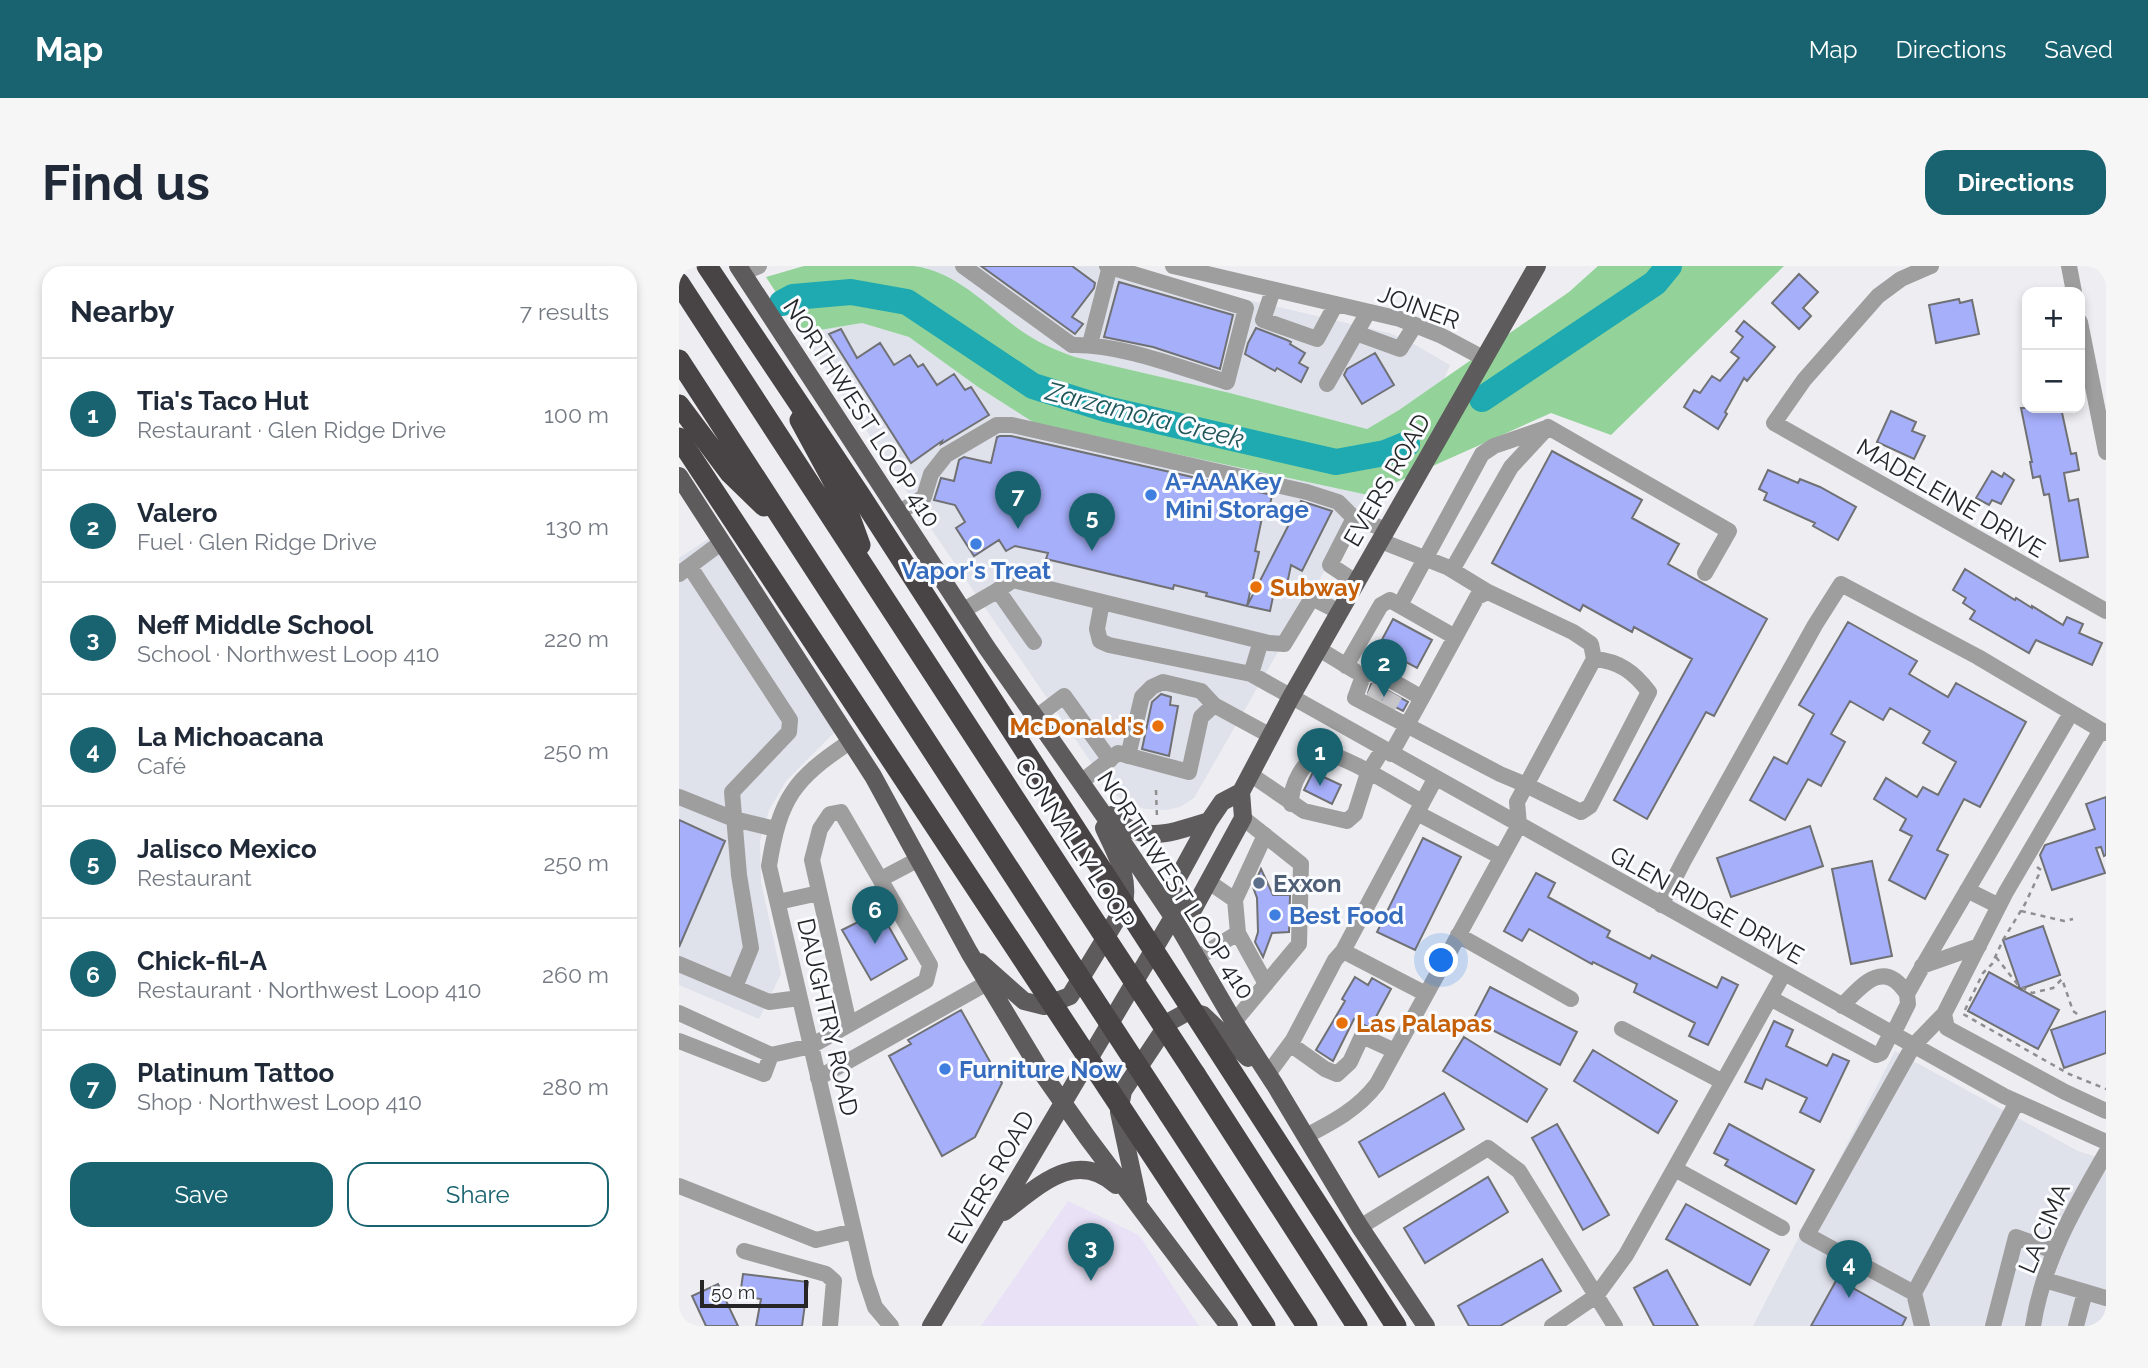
<!DOCTYPE html>
<meta charset="utf-8">
<style>
:root{--surface:#fff;--page:#f6f6f7;--text:#1f2937;--muted:#747a83;--line:#e0e1e3;--accent:#196370}
body{margin:0;font-family:Raleway,sans-serif;background:var(--page);color:var(--text)}
.controls{position:absolute;right:21px;top:21px;display:grid;overflow:hidden;border-radius:14px;box-shadow:0 4px 10px #0003}
.controls button{width:63px;height:63px;display:grid;place-items:center;padding:0;border:0;border-bottom:2px solid var(--line);background:var(--surface);color:var(--text);font:35px sans-serif}
.scale{position:absolute;left:21px;bottom:18px;width:108px;box-sizing:border-box;padding-left:7px;border:4px solid #262627;border-top:0;font-size:19px;line-height:24px;white-space:nowrap;color:#262627;-webkit-text-stroke:5px #fbfcff;paint-order:stroke}
.you{position:absolute;left:763px;top:695px;width:24px;height:24px;margin:-18px;border:5px solid #fff;border-radius:50%;background:#1a73e8;box-shadow:0 0 0 10px #1a73e833}
.badge{display:grid;place-items:center;width:46px;height:46px;border-radius:50%;background:var(--accent);color:#fff;font-size:23px;font-weight:700}
.pin{position:absolute;translate:-50% -58px;filter:drop-shadow(0 2px 4px #0008)}
.pin::after{content:'';position:absolute;top:37px;width:24px;height:21px;background:inherit;clip-path:polygon(0 0,100% 0,50% 100%)}
.list{margin:0;padding:0;list-style:none}
h2{display:flex;justify-content:space-between;align-items:center;height:91px;margin:0;padding:0 28px;font-size:30px}
h2 small{font-size:23px;font-weight:400;color:var(--muted)}
.list li{display:grid;grid-template-columns:46px 1fr auto;gap:21px;align-items:center;box-sizing:border-box;height:112px;padding:0 28px;border-top:2px solid var(--line)}
.list b{display:block;font-size:26px;white-space:nowrap}
.list p{margin:0;font-size:23px;white-space:nowrap;color:var(--muted)}
.list em{font-size:23px;font-style:normal;color:var(--muted)}
.actions{display:flex;gap:14px;padding:21px 28px}
.actions a{flex:1;padding:16px 0;border:2px solid var(--accent);border-radius:21px;text-align:center;font-size:24px;color:var(--accent)}
.actions .main{background:var(--accent);color:#fff}
.map{position:relative;flex:none;width:1427px;height:1060px;overflow:hidden;border-radius:21px}
header{display:flex;align-items:center;gap:42px;box-sizing:border-box;height:98px;padding:0 35px;background:var(--accent);color:#fff}
header strong{font-size:33px}
nav{display:flex;gap:38px;margin-inline-start:auto;font-size:24px}
.intro{display:flex;align-items:center;justify-content:space-between;box-sizing:border-box;height:168px;padding:0 42px}
h1{margin:0;font-size:49px}
.button{padding:18px 32px;border-radius:21px;background:var(--accent);color:#fff;font-size:24px;font-weight:700}
main{display:flex;gap:42px;padding:0 42px}
aside{flex:1;background:var(--surface);border-radius:21px;box-shadow:0 4px 10px #0003}
.map>svg:first-child{display:block}
</style>
<header>
<strong>Map</strong>
<nav><a>Map</a><a>Directions</a><a>Saved</a></nav>
</header>
<div class="intro"><h1>Find us</h1><a class="button">Directions</a></div>
<main>
<aside>
<h2>Nearby<small>7 results</small></h2>
<ul class="list">
<li><span class="badge">1</span><div><b>Tia's Taco Hut</b><p>Restaurant · Glen Ridge Drive</p></div><em>100 m</em></li>
<li><span class="badge">2</span><div><b>Valero</b><p>Fuel · Glen Ridge Drive</p></div><em>130 m</em></li>
<li><span class="badge">3</span><div><b>Neff Middle School</b><p>School · Northwest Loop 410</p></div><em>220 m</em></li>
<li><span class="badge">4</span><div><b>La Michoacana</b><p>Café</p></div><em>250 m</em></li>
<li><span class="badge">5</span><div><b>Jalisco Mexico</b><p>Restaurant</p></div><em>250 m</em></li>
<li><span class="badge">6</span><div><b>Chick-fil-A</b><p>Restaurant · Northwest Loop 410</p></div><em>260 m</em></li>
<li><span class="badge">7</span><div><b>Platinum Tattoo</b><p>Shop · Northwest Loop 410</p></div><em>280 m</em></li>
</ul>
<div class="actions"><a class="main">Save</a><a>Share</a></div>
</aside>
<div class="map">
<svg width="1427" height="1060" viewBox="0 0 1427 1060">
<rect width="100%" height="100%" fill="#eeeef2"/>
<path fill="#dfe1eb" d="M235,0h212l47,16 216,51 18,7 43,25 -6,14 -45,31 -32,19 -137,-36 -155,-36 -24,-9 -24,-13 -59,-45 -19,-12 -22,-10z
M183,57l47,14 69,50 58,37 332,71 -174,303 -14,9 -14,3 -21,-1 -17,-5 -18,-14 -176,-257 -132,-200z
M32,271l124,195 -48,48 -18,30 -9,31 1,41 20,92 -22,45 -80,-34v-427z
M1216,785l183,100 28,9v166h-353z"/>
<path fill="#e9e1f6" d="M389,935l71,34 60,91h-218z"/>
<path fill="#93d399" d="M125,0h110c45,6 76,44 112,68 15,10 32,17 49,23l155,36 137,36 32,-19 170,-118 29,-26h186l-173,169 -60,-22 -183,82 -332,-71 -58,-37 -69,-50 -47,-14 -60,10 -36,-56z"/>
<g fill="none" stroke-linecap="round" stroke-linejoin="round">
<path stroke="#1fa9b0" stroke-width="26" d="M103,37l11,-6 58,-5 56,10 126,84 73,23 230,53 49,-9 22,-9
M803,133l173,-116 14,-17"/>
</g>
<path fill="#a6affa" stroke="#707174" stroke-width="2" d="M302,0h91l23,17 -1,5 -22,29 11,7 -8,10z
M1120,8l19,18 -15,16 8,8 -12,13 -27,-26z
M440,16l114,33 -13,54 -67,-22 -49,-10z
M1280,33l1,4 12,-3 7,34 -43,9 -7,-38z
M1065,55l31,26 -28,34 -3,-3 -19,34 2,2 -9,15 -34,-22 10,-17 6,3 12,-17 8,5 19,-23 -8,-6 12,-15 -7,-6z
M577,62l31,12 4,2 -1,2 15,9 -6,10 9,5 -7,14 -24,-14 -2,3 -30,-17 3,-11z
M162,63l16,29 23,-15 14,22 16,-10 8,12 5,-3 14,21 17,-11 11,16 6,-3 18,28 -48,29 1,-3 -31,22 -82,-129z
M696,87l19,32 -32,19 -18,-29 3,-6z
M1342,142h40l10,46 5,-1 3,17 -15,3 5,28 9,-2 10,58 -28,4 -11,-67 -5,1 -4,-19 -7,2 -3,-16h2z
M1212,145l25,11 -4,9 13,5 -11,23 -37,-17z
M321,170h11l261,59 -4,19 -5,-1 -8,38 4,1 -12,54 -41,-10 1,-3 -33,-8 -1,4 -127,-30 2,-6 -33,-7 -9,5 -7,-11 -25,16 -18,-28 9,-6 -10,-17 -21,-5 7,-22 13,3 5,-21 5,-3 27,6 6,-26z
M873,185l90,49 -10,18 47,26 -11,20 99,55 -53,97 -8,-4 -59,107 -33,-19 78,-141 -58,-32 -2,5 -49,-27 -3,6 -88,-48z
M1089,204l30,13 2,-4 20,8 36,20 -18,33 -25,-14 2,-3 -51,-23 3,-7 -8,-4z
M1313,205l10,6 2,-4 10,7 -13,24 -9,-4 -3,5 -13,-7z
M622,235l31,10 -30,60 -11,-6 -6,29 -11,-2 -4,19 -23,-5z
M1286,303l50,31 1,-2 16,10v-2l31,19 4,-8 16,7 -4,9 23,10 -10,22 -56,-25 -7,13 -59,-34 5,-8 -12,-8 3,-5 -13,-8z
M714,353l39,21 -15,28 -39,-21z
M1169,356l69,39 -8,13 39,23 8,-14 70,39 -46,85 -16,-8 -27,51 11,5 -23,44 -36,-19 23,-44 -12,-6 6,-11 -32,-20 12,-21 31,19 6,-10 15,8 18,-33 -33,-19 7,-12 -40,-23 -7,12 -33,-19 -19,33 14,8 -24,44 -13,-7 -23,41 -35,-20 24,-43 13,7 27,-50 -15,-9z
M695,417l34,19 -5,9 -35,-18 3,-9z
M482,428l10,3 -1,8 8,1 -9,50 -27,-7 10,-47z
M634,506l28,13 -9,19 -28,-14z
M1427,531v58l-2,1 -3,-9 -5,1 9,25 -53,17 -12,-35 5,-10 50,-16 -9,-25z
M0,554l46,21 -46,106z
M1131,560l13,40 -92,31 -14,-39z
M744,572l38,19 -46,93 -38,-18z
M1193,595l20,95 -41,8 -19,-95z
M582,603l12,26h17l-1,37 -17,1 -9,24 -8,-15 3,-10 -1,-34 -4,-11z
M857,607l19,10 -7,14 62,34 -3,6 43,22 2,-4 65,33 5,-11 16,8 -30,60 -19,-9 6,-13 -61,-31 3,-8 -44,-22 -1,2 -63,-35 -7,12 -18,-10z
M201,645l27,48 -36,21 -29,-50z
M1364,660l17,49 -40,14 39,21 -21,39 -70,-38 21,-39 31,17 -17,-49z
M676,711l13,8 4,-7 19,11 -21,39 -16,-9 -21,42 -17,-11 29,-49 -3,-2z
M811,721l87,45 -17,33 -87,-45z
M282,744l41,73 -27,54 -33,19 -53,-100 22,-12 -3,-4z
M1427,745v42l-42,15 -13,-38z
M1095,755l19,9 -7,16 41,20 6,-12 16,7 -29,61 -20,-10 7,-14 -41,-19 -4,10 -17,-7z
M785,771l83,52 -20,33 -84,-51z
M914,784l84,51 -19,32 -84,-52z
M765,827l20,36 -85,48 -20,-35z
M878,858l52,91 -26,15 -51,-92z
M1050,858l85,46 -18,34 -71,-39 3,-5 -14,-7z
M809,911l20,35 -83,51 -21,-35z
M1007,938l83,46 -19,35 -84,-46z
M863,993l19,32 -61,35h-31l-11,-20z
M988,1004l31,56h-44l-20,-38z
M64,1008l65,8 -6,44h-46l5,-27 -21,-3z
M1158,1013l69,39 -4,8h-91z
M39,1018l20,42h-32l-14,-30z"/>
<g fill="none" stroke-linecap="round" stroke-linejoin="round">
<path stroke="#c6c6c9" stroke-width="16" stroke-dasharray="16 8" stroke-linecap="butt" d="M694,434l7,-14
M708,442l8,-14"/>
<path stroke="#8f8f92" stroke-width="2.5" stroke-dasharray="5 5" stroke-linecap="butt" d="M477,524l1,29
M479,584l1,15 4,4
M1358,601l4,3 -16,34 -22,36 -11,24 -9,9 -20,41 106,60 37,15
M1342,645l43,10 9,-2
M1317,691l22,28 14,8 21,-5 9,-9 11,32 7,5"/>
<path stroke="#9f9e9e" stroke-width="16" d="M284,0l109,79c50,-1 106,22 155,37l19,-74 -139,-42
M494,0l227,53 40,16 45,24
M1252,0l-30,13 -23,17 -74,84 -30,43 332,188
M1390,0l5,26
M63,7l17,-7
M594,24l-10,30 54,19 19,-35
M1401,56l26,130
M677,67l44,16 15,-24
M411,78l20,-78
M648,118l41,-72
M219,247l26,-16 7,-23 15,-19 51,-30h15l295,67 31,10 16,16 33,12
M675,252l-24,47 27,18
M702,275l66,26 41,25 85,40 18,12 3,15c25,2 40,13 55,33l-59,114 -9,6 -55,-27 -26,-11 -145,-76 8,-22 12,-5 47,27 55,-101 11,-5
M11,301l100,153 -1,12 -57,60 7,83 12,73 -16,39
M773,304l59,-103 37,-40 181,104 -24,42
M0,308l43,-32
M316,326l18,-12 256,63 15,1 28,-46 28,14
M423,336l-5,27 3,12 9,4 142,29 10,-33
M721,339l82,-151 12,-8 52,-18
M283,345l33,-19 6,3 33,47
M640,383l36,22
M667,400l35,-61 9,-5 65,37
M572,408l753,422 102,46
M356,452l29,-22 46,64
M1422,464l-95,162 -62,122 3,14 118,64 41,19
M172,475c-57,38 -71,56 -82,125l96,411 10,30 16,19
M712,488l31,-56
M449,490l14,-59 10,-10 11,-5 38,9 13,14
M571,508l54,37 43,10 8,-7 13,-41 15,-24
M402,516l37,-29 71,19 12,-55 13,-12 57,31
M0,531l55,22 41,10
M612,538c0,-21 12,-41 29,-52 28,4 76,36 102,50
M738,547l84,44
M202,613l38,-20
M1288,624l32,16
M556,634l30,-65
M99,636l41,-9
M982,639l23,-45 131,-235 26,-41 137,73 128,76
M559,667l28,51
M779,669l113,64
M664,685l92,-172
M518,692l41,-25 -3,-33 -26,-18
M0,698l90,38 30,-4
M1243,700l57,-20
M1091,732l106,57 5,-2 10,-20
M1163,740c20,-21 42,-48 65,-12
M0,747l92,42 40,-9 115,-65 4,-16 -89,-153 -11,2 -10,15 -8,31 37,164
M555,756l65,-78 2,-80 -58,-46
M943,763l101,53
M1214,768l15,-30 -1,-10 10,-18 154,-263
M0,775l85,33 7,-19
M611,778l35,25 12,5 13,-12 12,-26 33,15
M589,808l25,-34 42,-80 8,-9 83,43
M139,812l169,-95
M627,870c27,-14 52,-27 71,-52l142,-259 -2,-23 77,-143
M996,903l107,59
M0,920l137,54 38,-9
M681,961l128,-79 31,23 96,155
M65,985l82,23 8,7 -4,45
M1366,1014l61,18
M1235,1027l103,-191
M873,1060l44,-30 30,-41 158,-282
M1243,1060l-8,-33 -107,-58 106,-189 31,-32
M1314,1060l23,-89 38,14
M1354,1060c10,-64 41,-118 73,-173
M1397,1060l9,-34"/>
<path stroke="#5e5b5c" stroke-width="18" d="M59,0l249,382 128,183 58,86 61,105 41,63 85,142 66,99
M0,210l194,300 96,176 71,118 47,67 142,189
M432,549c31,31 62,17 98,6
M501,644l-7,-15 1,-10 35,-64 13,-19 19,-10 50,-95 246,-431
M301,696l44,39 20,5 26,-10 53,-87c8,-31 -6,-52 -19,-81
M459,934l-19,-88 4,-21 46,-69 20,-11 14,4 45,43
M325,946c34,-25 71,-64 112,-27
M252,1060l242,-409 7,-7 14,-2 49,-90 -2,-26"/>
<path stroke="#484445" stroke-width="21" d="M0,17l403,619
M0,94l377,581
M0,139l51,68 34,33
M121,154l44,81 16,44
M516,808l162,252
M490,848l138,212"/>
<path stroke="#484445" stroke-width="21" d="M28,0l153,229 536,831
M0,172l586,888
M403,636l113,172
M377,675l113,173"/>
</g>
<g fill="#3f7fe0" stroke="#fbfcff" stroke-width="2.5">
<circle cx="472" cy="229" r="7"/>
<circle cx="297" cy="278" r="7"/>
<circle cx="596" cy="649" r="7"/>
<circle cx="266" cy="803" r="7"/>
</g>
<g fill="#e8710a" stroke="#fbfcff" stroke-width="2.5">
<circle cx="577" cy="321" r="7"/>
<circle cx="479" cy="460" r="7"/>
<circle cx="663" cy="757" r="7"/>
</g>
<circle fill="#5c6f8a" stroke="#fbfcff" stroke-width="2.5" cx="580" cy="617" r="7"/>
<g text-anchor="middle" dominant-baseline="central" stroke-width="6" stroke-linejoin="round" paint-order="stroke">
<g font-size="24" fill="#262627" stroke="#fbfcff">
<text transform="translate(740 41) rotate(20)">JOINER</text>
<text transform="translate(183 147) rotate(57)">NORTHWEST LOOP 410</text>
<text transform="translate(708 214) rotate(-60)">EVERS ROAD</text>
<text transform="translate(1272 232) rotate(30)">MADELEINE DRIVE</text>
<text transform="translate(396 577) rotate(57)">CONNALLY LOOP</text>
<text transform="translate(497 619) rotate(57)">NORTHWEST LOOP 410</text>
<text transform="translate(1028 639) rotate(29)">GLEN RIDGE DRIVE</text>
<text transform="translate(149 751) rotate(77)">DAUGHTRY ROAD</text>
<text transform="translate(312 911) rotate(-60)">EVERS ROAD</text>
<text transform="translate(1365 962) rotate(-67)">LA CIMA</text>
</g>
<g font-size="24" font-weight="bold" fill="#366cbe" stroke="#fbfcff" text-anchor="start">
<text x="486" y="215">A-AAAKey<tspan x="486" dy="28">Mini Storage</tspan></text>
<text x="297" y="304" text-anchor="middle">Vapor's Treat</text>
<text x="610" y="649">Best Food</text>
<text x="280" y="803">Furniture Now</text>
</g>
<g font-size="24" font-weight="bold" fill="#c56008" stroke="#fbfcff" text-anchor="start">
<text x="591" y="321">Subway</text>
<text x="465" y="460" text-anchor="end">McDonald's</text>
<text x="677" y="757">Las Palapas</text>
</g>
<g font-size="24" font-weight="bold" fill="#4e5e75" stroke="#fbfcff" text-anchor="start">
<text x="594" y="617">Exxon</text>
</g>
<g font-size="26" font-style="italic" fill="#215659" stroke="#fbfcff">
<text transform="translate(466 149) rotate(14)">Zarzamora Creek</text>
</g>
</g>
</svg>
<div class="controls">
<button>+</button>
<button>−</button>
</div>
<div class="scale">50 m</div>
<div class="you"></div>
<div class="pin badge" style="left:641px;top:520px">1</div>
<div class="pin badge" style="left:705px;top:431px">2</div>
<div class="pin badge" style="left:412px;top:1015px">3</div>
<div class="pin badge" style="left:1170px;top:1032px">4</div>
<div class="pin badge" style="left:413px;top:285px">5</div>
<div class="pin badge" style="left:196px;top:678px">6</div>
<div class="pin badge" style="left:339px;top:263px">7</div>
</div>
</main>
